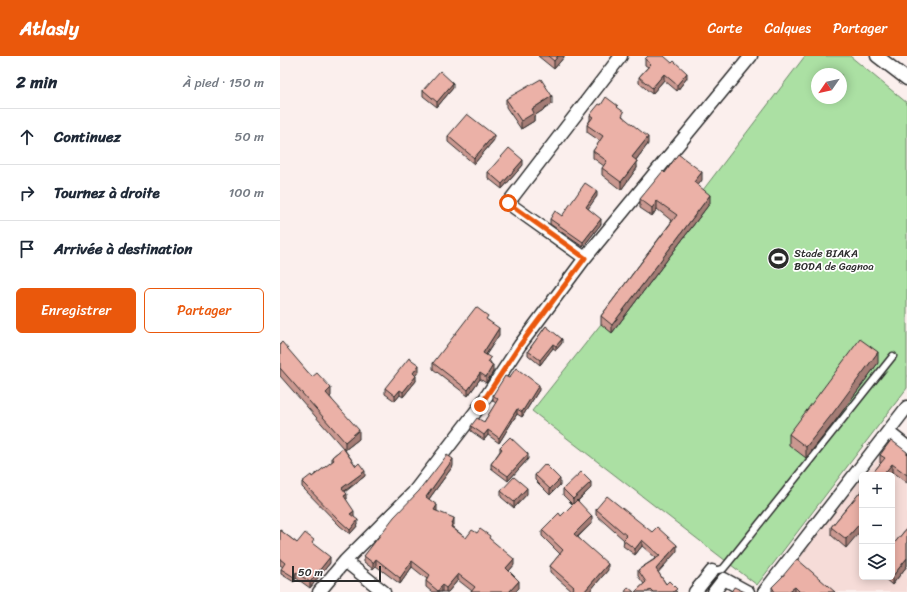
<!DOCTYPE html>
<html lang="fr">
<meta charset="utf-8">
<style>
:root{--surface:#fff;--page:#f2f2f3;--text:#1f2937;--muted:#747a83;--line:#e0e1e3;--accent:#ea580c}
body{margin:0;font-family:Sriracha,sans-serif;background:var(--page);color:var(--text)}
.controls{position:absolute;right:12px;bottom:12px;display:grid;overflow:hidden;border-radius:6px;box-shadow:0 2px 10px #0003}
.controls button{width:36px;height:36px;display:grid;place-items:center;padding:0;border:0;border-bottom:1px solid var(--line);background:var(--surface);color:var(--text);font:20px sans-serif}
.compass{position:absolute;left:531px;top:12px;width:36px;height:36px;border-radius:50%;background:var(--surface);box-shadow:0 2px 10px #0003;rotate:236deg}
.scale{position:absolute;left:12px;bottom:10px;width:89px;box-sizing:border-box;padding-left:4px;border:2px solid #2b2b2b;border-top:0;font-size:11px;line-height:14px;white-space:nowrap;color:#2b2b2b;-webkit-text-stroke:3px #fff;paint-order:stroke}
.stop{position:absolute;width:12px;height:12px;margin:-9px;border:3px solid #ea580c;border-radius:50%;background:#fff}
.stop.end{background:#ea580c;border-color:#fff;box-shadow:0 1px 4px #0008}
.list{margin:0;padding:0;list-style:none}
h2{display:flex;justify-content:space-between;align-items:center;height:52px;margin:0;padding:0 16px;font-size:17px}
h2 small{font-size:13px;font-weight:400;color:var(--muted)}
.list li{display:grid;grid-template-columns:26px 1fr auto;gap:12px;align-items:center;box-sizing:border-box;height:56px;padding:0 16px;border-top:1px solid var(--line)}
.list b{display:block;font-size:15px;white-space:nowrap}
.list em{font-size:13px;font-style:normal;color:var(--muted)}
.actions{display:flex;gap:8px;padding:12px 16px}
.actions a{flex:1;padding:9px 0;border:1px solid var(--accent);border-radius:6px;text-align:center;font-size:14px;color:var(--accent)}
.actions .main{background:var(--accent);color:#fff}
.icon{flex:none;width:22px;height:22px;fill:none;stroke:currentColor;stroke-width:2;stroke-linecap:round;stroke-linejoin:round}
.map{position:relative;flex:none;width:627px;height:536px;overflow:hidden}
header{display:flex;align-items:center;gap:24px;box-sizing:border-box;height:56px;padding:0 20px;background:var(--accent);color:#fff}
header strong{font-size:19px}
nav{display:flex;gap:22px;margin-inline-start:auto;font-size:14px}
main{display:flex}
aside{flex:1;background:var(--surface)}
.map>svg:first-child{display:block}
</style>
<header>
<strong>Atlasly</strong>
<nav><a>Carte</a><a>Calques</a><a>Partager</a></nav>
</header>
<main>
<aside>
<h2>2 min<small>À pied · 150 m</small></h2>
<ul class="list">
<li><svg class="icon" aria-label="ahead" viewBox="0 0 24 24"><path d="M12 20V5M6 11l6-6 6 6"/></svg><div><b>Continuez</b></div><em>50 m</em></li>
<li><svg class="icon" aria-label="right" viewBox="0 0 24 24"><path d="M7 20v-9h11M14 6l5 5-5 5"/></svg><div><b>Tournez à droite</b></div><em>100 m</em></li>
<li><svg class="icon" aria-label="arrive" viewBox="0 0 24 24"><path d="M6 21V4h12l-3 4 3 4H6"/></svg><div><b>Arrivée à destination</b></div></li>
</ul>
<div class="actions"><a class="main">Enregistrer</a><a>Partager</a></div>
</aside>
<div class="map">
<svg width="627" height="536" viewBox="0 0 627 536">
<rect width="100%" height="100%" fill="#fbefed"/>
<filter id="ink" filterUnits="userSpaceOnUse"><feTurbulence type="fractalNoise" baseFrequency=".025" numOctaves="2"/><feDisplacementMap in="SourceGraphic" scale="8" xChannelSelector="R" yChannelSelector="G"/><feConvolveMatrix kernelMatrix="1 2 1 2 8 2 1 2 1" color-interpolation-filters="sRGB"/></filter>
<g filter="url(#ink)">
<path fill="#f6dcd8" d="M610,388l17,14v134h-137l92,-114v99h30v-102h-27z"/>
<path fill="#abe0a3" stroke="#6b8667" fill-rule="evenodd" d="M525,0h45l57,47v285l-150,197 -225,-174 69,-87zM537,18h24v24h-24z"/>
<g fill="none" stroke-linecap="round" stroke-linejoin="round">
<defs>
<path id="service" d="M432,515l11,-2 5,-6 165,-207"/>
<path id="minor" d="M597,0l30,23
M305,202l-77,-55 113,-147
M608,376l19,15
M65,505l39,31
M39,536l26,-31 68,-68 67,-87 40,-61 65,-87 166,-202
M415,536l17,-21
M434,536l10,-13 24,13
M484,536l143,-185"/>
</defs>
<use href="#service" stroke="#2b2b2b" stroke-width="9"/>
<use href="#minor" stroke="#2b2b2b" stroke-width="15"/>
<use href="#service" stroke="#fff" stroke-width="6"/>
<use href="#minor" stroke="#fff" stroke-width="12"/>
</g>
<path fill="#ca9890" stroke="#2b2b2b" d="M258,0h26v1l-10,12z
M365,3l42,19 -10,13 -13,-11 -12,14 -13,-11v-6l9,-10 -3,-2z
M173,32l-16,19 -14,-11v-6z
M226,43l46,5 -18,12v5l-13,8 -15,-22z
M321,49l17,3 6,10 24,26 -12,16 1,8 -16,22 -19,-15v-7l2,-2 -11,-8v-7l7,-10 -13,-9v-7l3,-5v-5z
M168,80l46,4 -20,24 -26,-22z
M243,109l-21,24 -14,-11v-6z
M385,117l37,7 -4,5 12,18 -98,130 -11,-9v-8l71,-95 -15,-12 -5,7 -12,-8v-9z
M317,140l-9,12 13,16 -18,23 -33,-23v-5l12,-3z
M208,264l11,15 -13,20 5,8 2,9 -7,11 -6,-4 -12,17 -35,-27v-6z
M266,270l16,17 -6,7 -3,-2 -13,17 -12,-10v-4z
M0,288l51,52 -1,1 29,42 -14,11 11,16 9,10 -20,16 2,7h-1l12,26 -8,9 -10,-8 -38,-39v-5l10,-5 20,-15v-5l11,-9 -63,-72z
M598,307l-45,61 -27,34 -17,-13v-11z
M139,315l-4,4 1,6 -13,16 -3,-2 -5,6 -10,-7v-6z
M229,322l30,12 -17,27 -5,-3 -18,29 -11,-8 -4,5 -13,-9v-5l13,-4 12,-19 -3,-2v-6z
M220,391l28,12 -20,22 -17,-13v-4l9,-13z
M627,396v31l-15,-11 -2,3h-19l10,-12h-1v-8z
M173,410l-24,33 8,13 17,12 -1,4 13,10 11,-5 13,6 24,26 -5,6 10,17 -4,4h-44l1,-1 -14,-11 -10,12h-16l-6,-5v-6l1,-2 -15,-12 -12,17 -24,-18 -3,3 -9,-7v-6z
M255,419l25,10 -10,10 -15,-15z
M311,432l-13,13 14,22 -14,14 30,33 -19,22h-16l-23,-20v-6l10,-12 -18,-18v-6l19,-14 12,-11 -10,-10v-6z
M582,434l-16,58 -15,-13v-8z
M221,435l26,3 -13,14 -13,-11z
M316,453l56,23 25,19 -19,21 8,12 11,8h-42l9,-8 -6,-8v-6l18,-12 -14,-12 -7,9 -12,-9 1,-6 -28,-25z
M627,472v38l-15,19 -9,-8h9v-31z
M0,474l17,13 17,2 16,18 -20,25 -14,-10 -2,4 -13,-8v-5l2,-2 -3,-2z
M502,521l53,15h-63v-5z"/>
<path fill="#a47c75" stroke="#2b2b2b" d="M278,0h6v1l-10,12v-8z
M407,17v5l-10,13v-6z
M384,18v6l-12,14v-6z
M173,27v5l-16,19v-5z
M272,40v8l-18,12v5l-13,8v-8l11,-12z
M214,79v5l-20,24v-6z
M368,81v7l-16,21v-8z
M243,104v5l-21,24v-5z
M357,105v7l-16,22v-8z
M422,116v8l-8,11v-9z
M317,135v5l-11,16v-5z
M430,139v8l-98,130v-8z
M377,145v8l-5,7v-8z
M321,163v5l-18,23v-5z
M219,272v7l-16,24v-6z
M282,283v4l-6,7v-4z
M273,288v4l-13,17v-5z
M598,296v11l-45,61 -27,34v-11z
M139,309v6l-6,8v-6z
M213,309v7l-7,11v-6z
M200,317v6l-12,17v-6z
M136,320v5l-13,16v-5z
M259,329v5l-17,27v-5z
M51,332v8l-5,5v-8z
M120,334v5l-5,6v-5z
M237,353v5l-18,29v-5z
M79,374v9l-14,11v-8z
M208,374v5l-4,5v-5z
M248,398v5l-20,22v-5z
M173,403v7l-27,37v-6z
M612,408v8l-2,3h-7z
M85,415v5l-23,17v-5z
M280,423v6l-10,10v-6z
M311,426v6l-18,17v-6z
M247,432v6l-13,14v-6z
M67,438v5l-3,2v-5z
M157,449v6l-3,-1z
M74,455v5l-4,2v-4z
M312,460v7l-18,17v-6z
M174,462v6l-3,9v-6z
M78,464v5l-8,9v-4z
M582,465v8l-16,19v-9z
M362,484v6l-7,9v-6z
M397,489v6l-21,24v-6z
M50,501v6l-20,25v-6z
M627,502v8l-15,19v-8z
M96,503v7l-3,3v-6z
M234,503v6l-8,10v-7z
M132,505v6l-12,17v-6z
M328,508v6l-19,22h-5z
M16,516v6l-2,4v-5z
M178,518v6l-10,12h-2v-4z
M239,525v7l-4,4h-6z
M162,529v7h-4v-1z
M515,531v5h-7z"/>
<path fill="#ebb1a7" stroke="#2b2b2b" d="M268,0h10l-4,5z
M368,0h16l8,7 2,-2 13,12 -10,12 -13,-11 -12,14 -13,-11 12,-13 -6,-5z
M160,15l13,12 -16,19 -14,-12z
M261,23l11,17 -20,13 2,4 -13,8 -15,-22z
M326,41l12,9 -1,1 7,5 -2,4 26,21 -16,20 5,4 -16,21 -19,-14 5,-7 -14,-10 10,-15 -16,-11 6,-8 -3,-2 9,-11 2,1z
M187,58l27,21 -20,23 -26,-22z
M229,92l14,12 -21,24 -14,-12z
M398,98l24,18 -8,10 16,13 -98,130 -11,-9 76,-101 -20,-14 -5,7 -12,-9 23,-28 2,2z
M305,127l12,8 -11,16 15,12 -18,23 -33,-23 5,-8 7,5z
M196,251l12,9 -2,3 13,9 -16,25 8,5 -3,4 5,3 -7,12 -6,-4 -12,17 -35,-27z
M266,270l16,13 -6,7 -3,-2 -13,16 -12,-9z
M580,283l18,13 -45,61 -27,34 -17,-13z
M2,286l30,35 5,-4 14,15 -5,5 33,37 -14,12 -65,-74v-24z
M129,302l10,7 -6,8 3,3 -13,16 -3,-2 -5,6 -10,-8z
M236,312l23,17 -17,27 -5,-3 -18,29 -11,-8 -4,5 -13,-9 6,-8 7,4 14,-23 -5,-4 12,-19 4,2z
M230,381l18,17 -20,22 -17,-12 11,-15 -2,-2z
M611,384l16,12v23l-15,-11 -9,11h-12l14,-17 -5,-3z
M63,392l13,18 3,-3 6,8 -23,17 5,6 -3,2 10,15 -4,3 8,6 -8,10 -10,-9 -38,-39 9,-7 1,2 22,-17 -2,-3z
M167,399l6,4 -27,38 11,8 -3,5 20,8 -3,9 15,11 6,-8 5,3 3,-4 10,7 -1,2 25,21 -8,9 13,13 -10,11h-38l4,-5 -17,-13 -12,14 -4,-3 -4,6 -12,-10 4,-6 -18,-14 -12,17 -24,-19 -3,4 -9,-7 30,-39 25,-26z
M265,408l15,15 -10,10 -15,-14z
M301,416l10,10 -18,17 -10,-10z
M234,421l13,11 -13,14 -13,-11z
M582,434v31l-16,18 -15,-12z
M327,440l45,36 5,-5 20,18 -21,24 10,15 3,-3 8,8 -4,3h-20l-3,-3 -2,3h-13l11,-10 -8,-12 22,-14 -18,-16 -7,9 -12,-9 4,-4 -31,-27z
M297,444l15,16 -18,18 34,30 -24,28h-6l-5,-3 1,-2 -24,-21 13,-16 -21,-20 17,-17 2,3z
M627,472v30l-15,19v-31z
M0,474l17,13 8,-10 9,7 -2,3 18,14 -20,25 -14,-10 -2,5 -13,-8 4,-6 -5,-4z
M517,503l38,33h-35l-5,-5 -7,5h-13l-3,-5 10,-10z
M348,531l6,5h-9z
M454,531l11,5h-14z"/>
</g>
<g fill="none" stroke-linecap="round" stroke-linejoin="round" filter="url(#ink)">
<path stroke="#ea580c" stroke-width="5" d="M200,350l40,-61 65,-87 -77,-55"/>
</g>
<defs>
<symbol id="stadium-disc" viewBox="-11 -11 22 22"><circle r="9.5" fill="#2b2b2b" stroke="#fff"/><path d="M0-5a6.5 5 0 1 0 0 10a6.5 5 0 1 0 0-10ZM-3.5-1.8h7v3.6h-7Z" fill="#fff"/></symbol>
</defs>
<g fill-rule="evenodd">
<use href="#stadium-disc" x="486" y="190" width="25" height="25"/>
</g>
<g text-anchor="middle" dominant-baseline="central" stroke-width="3.5" stroke-linejoin="round" paint-order="stroke">
<g font-size="11" fill="#2b2b2b" stroke="#fff" text-anchor="start">
<text x="514" y="197">Stade BIAKA<tspan x="514" dy="13">BODA de Gagnoa</tspan></text>
</g>
</g>
</svg>
<div class="controls">
<button>+</button>
<button>−</button>
<button><svg class="icon" aria-label="layers" viewBox="0 0 24 24"><path d="M12 4l9 5-9 5-9-5zM3 14l9 5 9-5"/></svg></button>
</div>
<svg class="compass" viewBox="-18 -18 36 36"><path d="M0-13l5 13h-10z" fill="#e53935"/><path d="M0 13l5-13h-10z" fill="#747a83"/></svg>
<div class="scale">50 m</div>
<div class="stop" style="left:228px;top:147px"></div>
<div class="stop end" style="left:200px;top:350px"></div>
</div>
</main>
